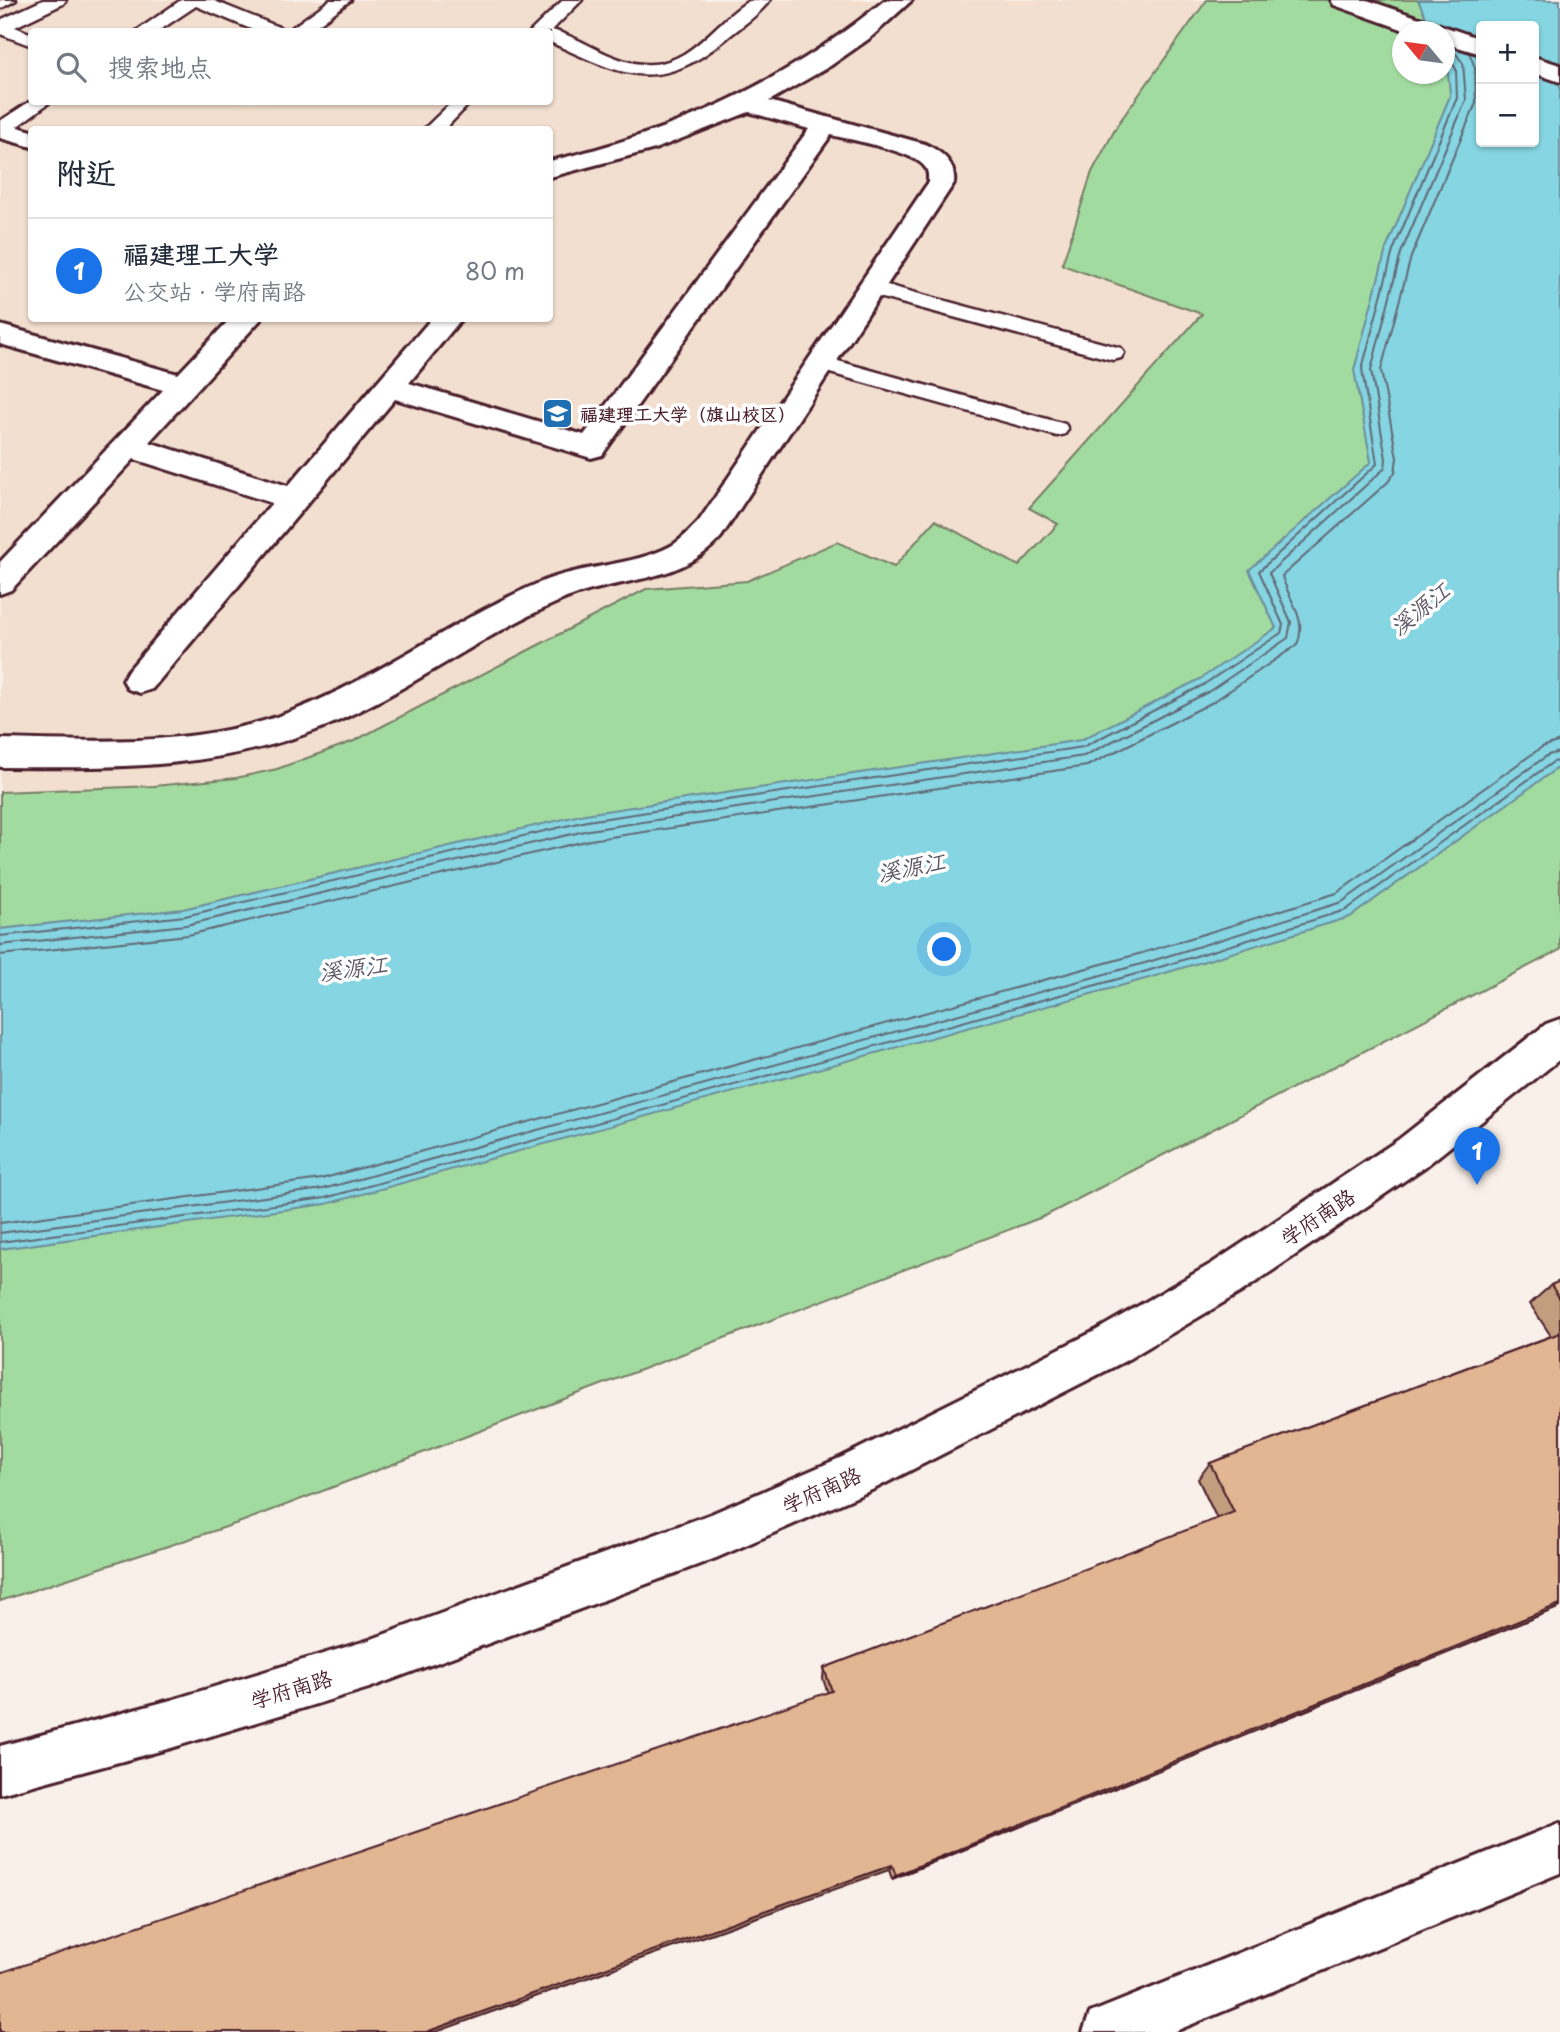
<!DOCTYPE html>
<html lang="zh">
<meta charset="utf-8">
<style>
:root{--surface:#fff;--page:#f6f6f7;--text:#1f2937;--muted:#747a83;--line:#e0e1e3;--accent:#1a73e8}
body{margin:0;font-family:"Playpen Sans","LXGW WenKai TC",sans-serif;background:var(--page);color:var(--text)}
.controls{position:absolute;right:21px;top:21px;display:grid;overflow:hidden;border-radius:7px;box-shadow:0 2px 5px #0004}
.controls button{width:63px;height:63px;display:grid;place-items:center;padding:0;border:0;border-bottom:2px solid var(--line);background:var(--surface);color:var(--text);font:35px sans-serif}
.compass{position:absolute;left:1392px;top:21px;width:63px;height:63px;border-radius:50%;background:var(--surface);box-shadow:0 2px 5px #0004;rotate:299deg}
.you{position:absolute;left:945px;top:950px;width:24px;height:24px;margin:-18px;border:5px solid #fff;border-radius:50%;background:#1a73e8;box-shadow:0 0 0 10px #1a73e833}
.badge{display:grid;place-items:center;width:46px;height:46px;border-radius:50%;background:var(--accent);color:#fff;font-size:23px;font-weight:700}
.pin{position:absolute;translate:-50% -58px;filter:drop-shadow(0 2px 4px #0008)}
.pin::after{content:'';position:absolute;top:37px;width:24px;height:21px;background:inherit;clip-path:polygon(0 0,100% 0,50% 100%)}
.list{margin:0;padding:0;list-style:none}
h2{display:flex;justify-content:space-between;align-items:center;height:91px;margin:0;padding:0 28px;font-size:30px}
h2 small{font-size:23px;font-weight:400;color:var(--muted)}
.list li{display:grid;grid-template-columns:46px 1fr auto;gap:21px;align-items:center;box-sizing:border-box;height:105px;padding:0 28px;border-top:2px solid var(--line)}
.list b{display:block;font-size:26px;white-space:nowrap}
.list p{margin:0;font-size:23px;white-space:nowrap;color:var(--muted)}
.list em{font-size:23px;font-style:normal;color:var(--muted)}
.icon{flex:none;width:38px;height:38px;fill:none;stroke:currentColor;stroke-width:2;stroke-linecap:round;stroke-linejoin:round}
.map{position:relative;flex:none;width:1560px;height:2032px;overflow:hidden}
.search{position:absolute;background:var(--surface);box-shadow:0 2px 5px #0004;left:28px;top:28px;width:525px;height:77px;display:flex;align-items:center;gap:18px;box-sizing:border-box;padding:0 24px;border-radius:7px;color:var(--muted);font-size:26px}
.panel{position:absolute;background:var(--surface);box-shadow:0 2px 5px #0004;left:28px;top:126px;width:525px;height:196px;border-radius:7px}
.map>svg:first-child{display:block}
</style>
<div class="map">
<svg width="1560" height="2032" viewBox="0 0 1560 2032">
<rect width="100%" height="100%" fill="#f9f0e9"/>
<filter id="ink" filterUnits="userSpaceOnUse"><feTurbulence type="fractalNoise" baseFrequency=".0143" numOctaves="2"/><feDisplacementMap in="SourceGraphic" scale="14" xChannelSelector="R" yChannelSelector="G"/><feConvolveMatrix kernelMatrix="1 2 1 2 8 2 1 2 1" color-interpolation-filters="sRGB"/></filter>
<g filter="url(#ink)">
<path fill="#f2dfcf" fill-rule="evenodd" d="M0,0h1207l-89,124 -26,48 -30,93 140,48 -172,194 29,16 -40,43 -84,-46 -41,47 -57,-25 -90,39 -101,8 -292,152 -77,28 -41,9 -82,8 -154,6zM32,32h518v70h-518zM32,130h518v188h-518z"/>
<path fill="#a2db9f" stroke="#767d65" stroke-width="2" fill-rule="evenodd" d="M1207,0h353v950l-515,266 -804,306 -241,79v-809l154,-6 82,-8 41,-9 77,-28 292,-152 101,-8 90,-39 57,25 41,-47 84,46 39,-42 -29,-16 173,-194 -140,-49 30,-93 26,-48zM1481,26h53v116h-53zM1402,32h42v42h-42z"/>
<path fill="#85d5e2" stroke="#6d8c99" stroke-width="2" fill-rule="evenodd" d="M1418,0h142v766l-210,151 -201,61 -823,226 -326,45v-320l183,-20 402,-95 496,-74 119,-61 76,-51 -27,-58 122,-108 -17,-92 32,-121 64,-153c-1,-22 -5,-42 -6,-64l-12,-1zM1481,26h53v116h-53z"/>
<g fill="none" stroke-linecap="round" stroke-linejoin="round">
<path stroke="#626874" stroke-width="2" d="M0,936l185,-20 402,-95 496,-74 120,-62 78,-52 2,-8 -24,-54 118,-107 -15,-95 31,-118 64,-153 -1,-29 -5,-8 -7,-2
M0,945l186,-20 403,-95 495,-74 124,-64 80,-54 3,-16 -22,-49 116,-105 1,-9 -15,-89 30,-117 65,-153 -3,-37 -7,-9 -12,-3
M0,955l188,-20 402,-95 497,-74 126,-64 84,-57c11,-26 -8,-44 -15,-69l106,-94 7,-10 2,-14 -16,-88 30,-113 65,-154 -1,-35 -6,-16
M0,1223l321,-44 821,-226 195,-60 205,-146 18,-6
M0,1233l323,-44 822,-226 197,-61 206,-147 12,-3
M0,1242l325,-44 822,-227 199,-61 207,-148 7,-1"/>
<defs>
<path id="lane" d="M0,0h16l-16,9z
M43,0h23l-3,4 -48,23 17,7v12l-32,-12v-14z
M181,0h31l69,28 3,4h-26l-62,-26 -39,26h-22z
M330,0h21l-43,32h-22z
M563,0h19l-30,30c31,8 58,32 91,34 48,4 71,-43 106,-63 5,-1 14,-1 21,-1 -11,15 -30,27 -44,39 -69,57 -104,36 -176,3v-10h-20z
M32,100l18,2 -43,32 -7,2v-15z
M452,102h19l-27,28h-21z
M871,281l250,67 3,5 -3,5 -8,2 -249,-67 -3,-5 3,-5z
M820,356l245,68 3,5 -3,5 -8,2 -245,-68 -3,-5 3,-5z"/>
<path id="street" d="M885,0h27l-42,38 -40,28 -61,35 156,43c17,8 31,19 29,39l-233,354c-43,49 -104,39 -159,63 -78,34 -146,86 -224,121 -111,49 -219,47 -338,46v-28c92,2 190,8 279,-23 92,-32 170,-95 260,-133 41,-18 95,-17 132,-37 11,-6 19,-16 28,-25l229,-338c0,-5 1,-12 -3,-16 -11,-16 -73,-27 -94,-32l-229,320 -11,3 -196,-59 -243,290 -12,4 -12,-4 -5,-9 5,-9 144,-168 -138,-44 -123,131 -11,4v-32l163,-172 -163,-46v-19l178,49 53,-56h31l-113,124 139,44 144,-168h30l-53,65 175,52 225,-306 -60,-17 -94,37 -105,28v-16c127,-30 233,-77 335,-161z
M1331,0h36l114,39v15l-37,-11v-11h-34l-76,-27z
M1534,57l26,8v17l-26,-9z
M0,122l32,9v16l-32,-9z
M1560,1823v50l-387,159h-90l7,-19z"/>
<path id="secondary" d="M1560,1019v40l-134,107 -185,126 -116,69 -251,128 -158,69 -347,130 -198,60 -171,46v-48l171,-46 198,-60 342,-126 131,-57 253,-126 116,-67 187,-124 148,-116z"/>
</defs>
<use href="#lane" stroke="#4a1f2b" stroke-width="5"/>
<use href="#street" stroke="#4a1f2b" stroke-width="6"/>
<use href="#secondary" stroke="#4a1f2b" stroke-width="6"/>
<use href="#lane" fill="#fff" fill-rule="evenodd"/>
<use href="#street" fill="#fff" fill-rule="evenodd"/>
<use href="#secondary" fill="#fff" fill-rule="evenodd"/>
</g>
<path fill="#c29d7e" stroke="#4a1f2b" stroke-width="2" d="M1560,1281v326l-668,272 -69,-200 1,-11 393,-149 -19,-40 12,-16 341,-127 -21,-32 21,-19z"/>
<path fill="#9e7f66" stroke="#4a1f2b" stroke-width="2" d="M1560,1604v3l-668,272 4,-4z
M892,1865l-3,5 -453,162h-10z"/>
<path fill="#e2b692" stroke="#4a1f2b" stroke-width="2" d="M1560,1281v18l-9,-14z
M1560,1333v271l-664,271 -4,-10 -466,167h-426v-59l832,-282 -8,-23 410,-156 -24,-49z"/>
</g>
<defs>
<symbol id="university-square" viewBox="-11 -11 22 22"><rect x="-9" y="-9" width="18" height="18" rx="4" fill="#1f6fb2" stroke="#fff"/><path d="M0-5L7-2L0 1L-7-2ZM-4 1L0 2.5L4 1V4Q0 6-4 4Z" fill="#fff"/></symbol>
</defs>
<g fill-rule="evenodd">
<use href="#university-square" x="540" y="396" width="35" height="35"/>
</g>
<g text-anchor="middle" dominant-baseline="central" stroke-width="7" stroke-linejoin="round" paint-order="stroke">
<g font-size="18" font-weight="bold" fill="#4a1f2b" stroke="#fff" text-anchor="start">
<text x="580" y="413">福建理工大学（旗山校区）</text>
</g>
<g font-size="21" fill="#4a1f2b" stroke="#fff">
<text transform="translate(1317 1216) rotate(-34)">学府南路</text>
<text transform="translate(821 1489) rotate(-24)">学府南路</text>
<text transform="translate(291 1688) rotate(-17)">学府南路</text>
</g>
<g font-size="23" font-style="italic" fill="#5c5662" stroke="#fff">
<text transform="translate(1419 608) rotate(-39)">溪源江</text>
<text transform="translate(911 866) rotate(-11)">溪源江</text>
<text transform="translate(353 967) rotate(-7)">溪源江</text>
</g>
</g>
</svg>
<div class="controls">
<button>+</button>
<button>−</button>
</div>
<svg class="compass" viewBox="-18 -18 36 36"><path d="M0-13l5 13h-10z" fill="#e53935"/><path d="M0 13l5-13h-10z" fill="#747a83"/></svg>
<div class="you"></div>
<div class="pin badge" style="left:1477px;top:1185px">1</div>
<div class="search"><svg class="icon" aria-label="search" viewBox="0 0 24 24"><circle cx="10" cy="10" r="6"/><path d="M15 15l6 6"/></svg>搜索地点</div>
<section class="panel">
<h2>附近<small></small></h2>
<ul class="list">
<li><span class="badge">1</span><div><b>福建理工大学</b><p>公交站 · 学府南路</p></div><em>80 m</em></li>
</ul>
</section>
</div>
